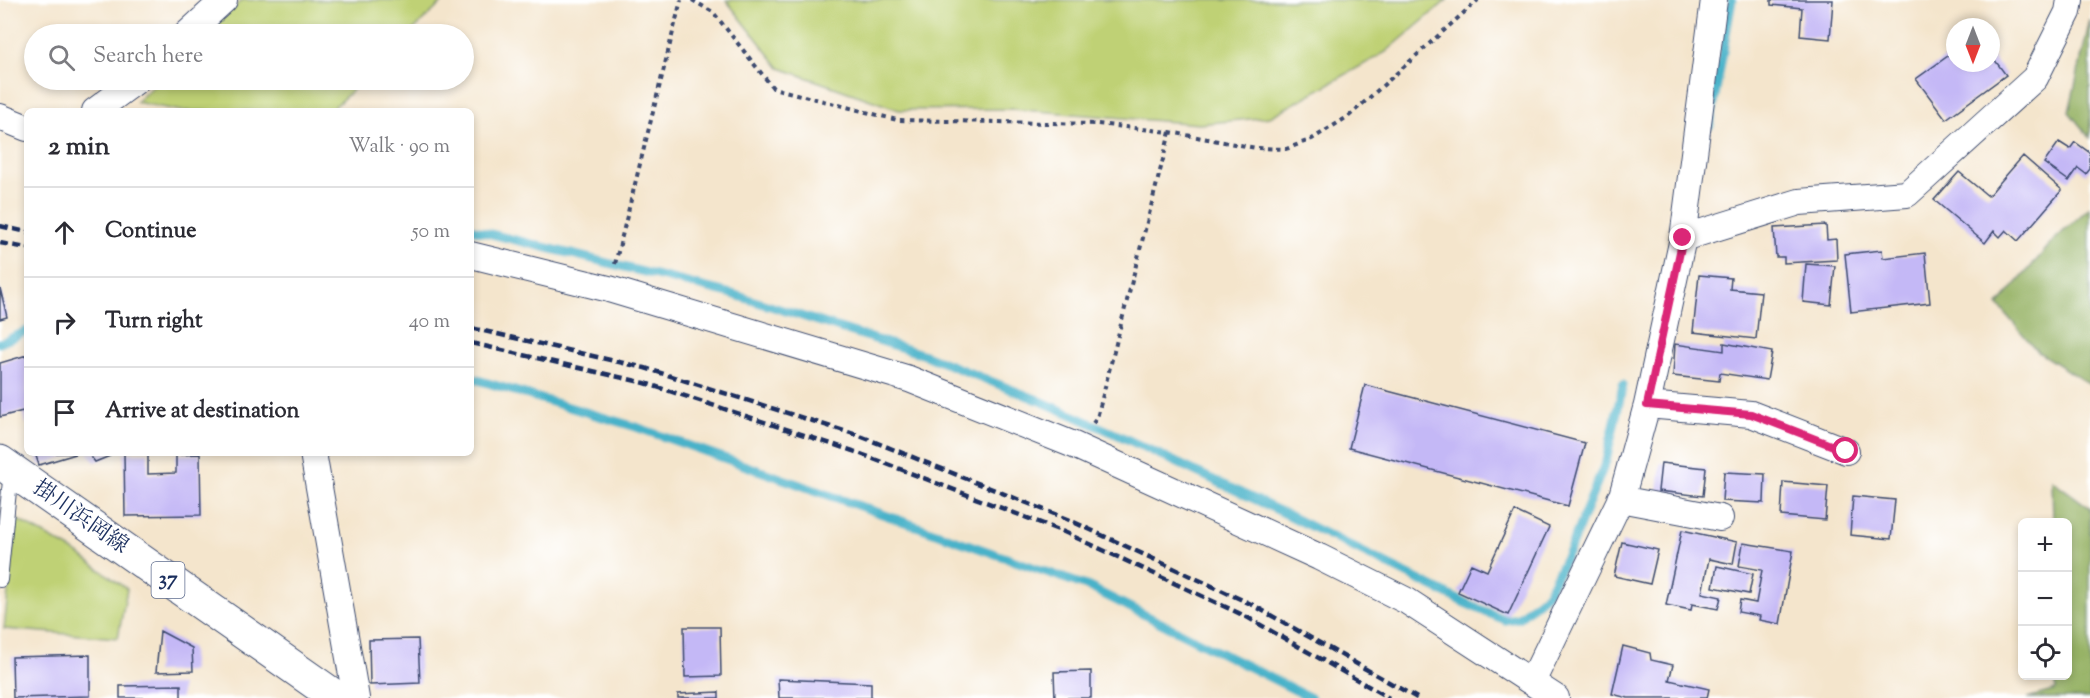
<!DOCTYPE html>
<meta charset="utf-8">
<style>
:root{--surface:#fff;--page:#f2f2f3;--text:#2b2b33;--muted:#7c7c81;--line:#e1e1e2}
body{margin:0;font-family:"Sorts Mill Goudy","Noto Serif JP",serif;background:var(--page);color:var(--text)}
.controls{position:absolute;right:18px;bottom:18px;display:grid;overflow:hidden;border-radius:9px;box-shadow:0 3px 9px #0003}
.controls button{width:54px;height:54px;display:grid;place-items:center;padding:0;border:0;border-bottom:2px solid var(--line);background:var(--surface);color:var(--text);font:30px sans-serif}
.compass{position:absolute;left:1946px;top:18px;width:54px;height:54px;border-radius:50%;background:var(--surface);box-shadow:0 3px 9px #0003;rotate:180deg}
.stop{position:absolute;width:18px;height:18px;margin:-14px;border:4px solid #db2777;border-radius:50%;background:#fff}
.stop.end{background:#db2777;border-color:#fff;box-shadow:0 2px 6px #0008}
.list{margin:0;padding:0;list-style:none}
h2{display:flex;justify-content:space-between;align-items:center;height:78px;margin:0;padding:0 24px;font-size:26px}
h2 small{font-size:20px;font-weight:400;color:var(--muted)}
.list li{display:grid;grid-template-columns:39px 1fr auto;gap:18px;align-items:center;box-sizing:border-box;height:90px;padding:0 24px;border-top:2px solid var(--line)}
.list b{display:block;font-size:22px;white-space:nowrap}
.list em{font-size:20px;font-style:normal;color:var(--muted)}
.icon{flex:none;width:33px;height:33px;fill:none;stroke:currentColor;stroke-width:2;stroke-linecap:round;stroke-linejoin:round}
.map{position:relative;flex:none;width:2090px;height:698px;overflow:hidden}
.search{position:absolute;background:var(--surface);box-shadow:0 3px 9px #0003;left:24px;top:24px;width:450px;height:66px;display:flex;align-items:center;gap:15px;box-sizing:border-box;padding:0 21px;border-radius:33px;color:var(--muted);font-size:22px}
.panel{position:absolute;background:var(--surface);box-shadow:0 3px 9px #0003;left:24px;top:108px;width:450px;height:348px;border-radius:9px}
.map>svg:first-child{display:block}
</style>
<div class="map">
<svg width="2090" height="698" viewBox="0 0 2090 698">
<rect width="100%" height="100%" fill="#fff"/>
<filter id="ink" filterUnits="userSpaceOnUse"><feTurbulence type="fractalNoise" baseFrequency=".0167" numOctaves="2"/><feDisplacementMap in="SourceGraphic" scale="12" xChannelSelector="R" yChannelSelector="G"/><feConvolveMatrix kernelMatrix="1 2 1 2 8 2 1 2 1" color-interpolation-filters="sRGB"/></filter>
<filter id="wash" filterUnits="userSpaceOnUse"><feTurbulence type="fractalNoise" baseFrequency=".008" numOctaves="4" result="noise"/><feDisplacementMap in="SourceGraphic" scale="24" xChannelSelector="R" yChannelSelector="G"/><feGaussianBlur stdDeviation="1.35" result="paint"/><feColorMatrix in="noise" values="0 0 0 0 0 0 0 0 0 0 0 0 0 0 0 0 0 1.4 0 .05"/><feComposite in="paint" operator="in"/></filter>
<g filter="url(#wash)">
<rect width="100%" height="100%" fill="#f4e5cc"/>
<path fill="#bfd174" stroke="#6d8069" stroke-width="1.5" d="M242,0h203l-36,34h-203z
M726,0h721l-61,52 -116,65 -71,7 -188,-15 -112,1 -119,-42z
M160,80h203l-33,31h-149l-45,-9z
M16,519l58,32 53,38 -9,49 -114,-9z"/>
<path fill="#97b366" stroke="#597162" stroke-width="1.5" d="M2090,20v118l-21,-26z
M2090,207v178l-52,-33 -40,-47 55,-64z
M2052,480l38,28v190h-63l29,-8v-14h12v-154h-15z"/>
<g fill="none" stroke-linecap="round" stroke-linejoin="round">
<path stroke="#4ab2c9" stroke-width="9" d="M1710,125l22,-125
M471,229l261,65 193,61 113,45 80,35 170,80 177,88 40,17 13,-2 29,-24 23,-45 36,-88 17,-76
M0,343l27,-12
M471,378l165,49 453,160 222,111"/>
</g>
<g id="blocks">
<path fill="#c4b8f6" d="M1771,0h62l-3,39 -30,-3 2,-28 -31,-3z
M1955,51v12h36v-8l15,20 -60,44 -30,-40z
M2059,142l11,7 5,-7 15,11v16l-4,5 -8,-6 -9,13 -25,-18z
M2023,156l39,34 -44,51 -12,-11 -6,7 -6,-6 -9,12 -51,-43 25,-28 29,24z
M1826,225l1,15 9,-1 1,21 -53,3v-6h-8l-2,-29z
M1882,250l1,8 42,-5 5,50 -79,9 -6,-58z
M1806,264l29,2 -4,39 -28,-3z
M1699,275l32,3 -1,11 31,3 -5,47 -63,-7z
M0,288l7,29 -7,2z
M1724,343l48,9 -5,28 -47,-7 -1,8 -46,-5 2,-32 49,7z
M27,355v69h-1l-3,-13 -23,6v-54z
M1365,385l220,58 -17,63 -219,-58z
M35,453h41v1l-37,11z
M88,453h22v3l-15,6z
M124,453h24v21l28,-1v-18l24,-1 1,61 -76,1z
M1661,463l45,5 -3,28 -45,-5z
M1724,472l41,2 -1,29 -42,-2z
M1783,482l45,4 -3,34 -44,-4z
M1853,496l42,4 -4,39 -41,-4z
M1515,511l34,16 -41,88 -50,-23 13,-28 16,7z
M1682,530l55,12 -4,22 -24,-5 -7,34 19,4 -3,12 -26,-5 -1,6 -25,-5z
M1622,542l36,8 -8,34 -36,-8z
M1743,543l50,8 -13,73 -21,-4 1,-4 -22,-4 2,-12 16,3 6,-33 -23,-4z
M1717,566l36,8 -4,20 -36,-7z
M684,627h36l1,49 -36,1z
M160,631l32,17 1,23 -37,1z
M418,639l2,44 -50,2 -1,-45z
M1623,646l27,7 1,7 22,5 -4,15 40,9 -2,9h-79l-16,-4z
M90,655v41l-77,2 -1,-41z
M1091,671v27h-36l-1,-26z
M778,679l93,4v15h-92z
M181,685v13h-61v-12z
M719,692v6h-41v-4z"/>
</g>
</g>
<g filter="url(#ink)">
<use href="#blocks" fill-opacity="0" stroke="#3c4a6e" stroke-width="1.5"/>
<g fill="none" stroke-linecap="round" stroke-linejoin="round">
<defs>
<path id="service" d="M0,580l11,-109"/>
<path id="minor" d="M187,34l37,-34
M95,111l42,-31
M0,117l27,11
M1683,238l116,-36 108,-8 128,-116 33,-66 2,-12
M471,255l138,34 300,90 165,66 245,112 88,44 149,97
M1647,405l104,9 95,37
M313,453l43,245
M1620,499l100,19
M1532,682l90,-186 25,-91 36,-167 31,-238"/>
<path id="primary" d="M0,462l337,236"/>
</defs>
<use href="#service" stroke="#3c4a6e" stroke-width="16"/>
<use href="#minor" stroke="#3c4a6e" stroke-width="28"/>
<use href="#primary" stroke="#3c4a6e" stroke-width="35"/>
<path stroke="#3c4a6e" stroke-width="4" stroke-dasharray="4.5 4.5" stroke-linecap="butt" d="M692,0l21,12 60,76 124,32 200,4 73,8 86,16 30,1 26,-10 37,-23 129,-116
M615,264l66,-264
M1093,423l4,-5 73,-286"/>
<use href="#service" stroke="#fff" stroke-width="14"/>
<use href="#minor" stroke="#fff" stroke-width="26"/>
<use href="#primary" stroke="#fff" stroke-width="33"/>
<path stroke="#1b2f5e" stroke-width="4.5" stroke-dasharray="9 4.5" stroke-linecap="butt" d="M0,226l27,6
M0,243l27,5
M471,328l174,40 215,68 207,83 184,85 166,94
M471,343l174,40 208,68 211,81 181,84 144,82"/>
</g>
</g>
<g fill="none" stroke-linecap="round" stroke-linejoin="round" filter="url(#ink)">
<path stroke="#db2777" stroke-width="8" d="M1683,238l-36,167 104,9 95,37"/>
</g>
<g text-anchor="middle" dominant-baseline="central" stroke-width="4.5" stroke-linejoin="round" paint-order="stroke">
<rect fill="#fff" stroke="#5f6d8e" stroke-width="1.5" x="151.5" y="562" width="33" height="36" rx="4.5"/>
<g font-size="21" font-weight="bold" fill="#1b2f5e">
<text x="168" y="580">37</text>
</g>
<g font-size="22" fill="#1b2f5e" stroke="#fff">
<text transform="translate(80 518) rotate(35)">掛川浜岡線</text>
</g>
</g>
</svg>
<div class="controls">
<button>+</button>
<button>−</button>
<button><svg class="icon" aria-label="locate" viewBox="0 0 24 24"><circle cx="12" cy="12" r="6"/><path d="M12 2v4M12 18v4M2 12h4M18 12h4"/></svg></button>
</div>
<svg class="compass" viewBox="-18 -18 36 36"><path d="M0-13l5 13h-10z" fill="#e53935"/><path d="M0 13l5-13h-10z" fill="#7c7c81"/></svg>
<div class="stop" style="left:1846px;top:451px"></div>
<div class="stop end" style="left:1683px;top:238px"></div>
<div class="search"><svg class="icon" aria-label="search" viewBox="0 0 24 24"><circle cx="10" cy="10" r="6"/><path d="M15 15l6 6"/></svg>Search here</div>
<section class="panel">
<h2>2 min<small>Walk · 90 m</small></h2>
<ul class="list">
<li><svg class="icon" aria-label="ahead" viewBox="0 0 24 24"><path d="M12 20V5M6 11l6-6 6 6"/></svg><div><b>Continue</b></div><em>50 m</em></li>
<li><svg class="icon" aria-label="right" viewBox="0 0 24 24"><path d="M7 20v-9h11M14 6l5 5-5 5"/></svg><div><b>Turn right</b></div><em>40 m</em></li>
<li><svg class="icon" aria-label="arrive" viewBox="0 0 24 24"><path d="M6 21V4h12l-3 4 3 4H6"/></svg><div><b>Arrive at destination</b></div></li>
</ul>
</section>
</div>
